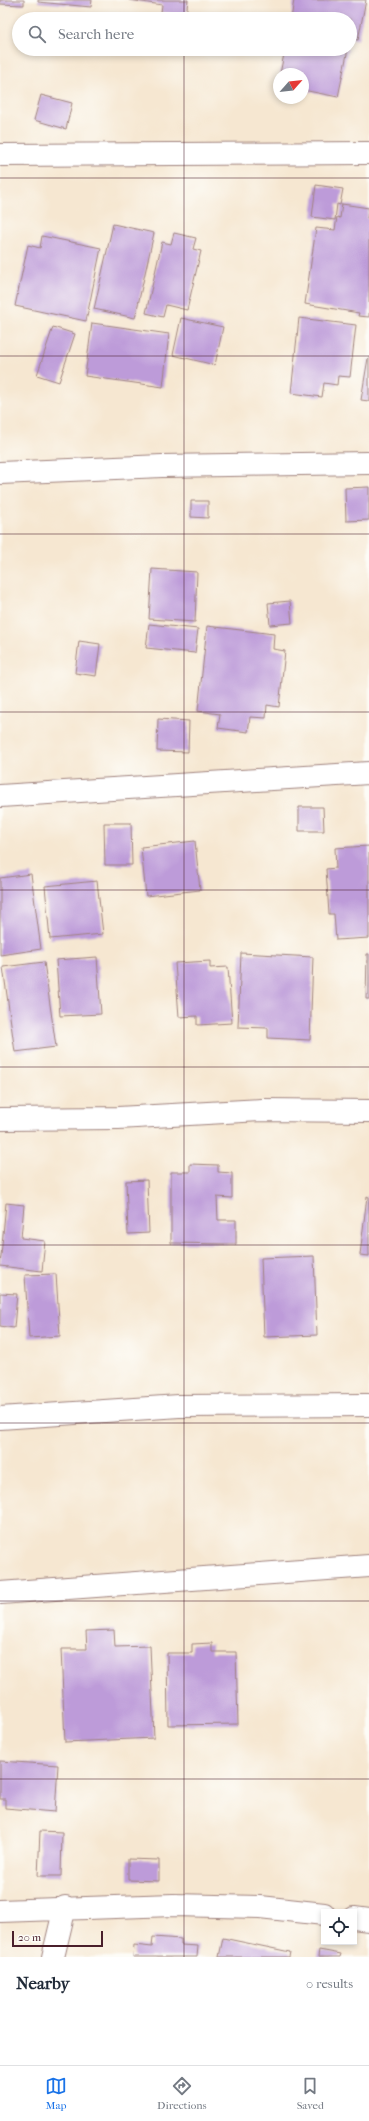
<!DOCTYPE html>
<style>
:root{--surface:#fff;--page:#f2f2f3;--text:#1f2937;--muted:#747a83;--line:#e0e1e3;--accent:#1a73e8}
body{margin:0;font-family:"IM FELL French Canon",serif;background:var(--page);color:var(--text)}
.controls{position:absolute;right:12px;bottom:12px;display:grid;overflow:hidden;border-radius:0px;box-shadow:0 2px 6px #0003}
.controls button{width:36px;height:36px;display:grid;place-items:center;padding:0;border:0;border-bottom:1px solid var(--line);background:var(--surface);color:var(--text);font:20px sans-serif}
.compass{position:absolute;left:273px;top:68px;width:36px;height:36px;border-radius:50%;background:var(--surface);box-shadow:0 2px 6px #0003;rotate:63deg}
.scale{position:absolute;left:12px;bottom:10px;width:91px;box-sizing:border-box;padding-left:4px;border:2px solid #4a1f2b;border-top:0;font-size:11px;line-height:14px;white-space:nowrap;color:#4a1f2b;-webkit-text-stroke:3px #fdfcf7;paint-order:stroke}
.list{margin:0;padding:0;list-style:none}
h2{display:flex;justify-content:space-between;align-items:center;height:52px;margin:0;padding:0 16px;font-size:17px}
h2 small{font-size:13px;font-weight:400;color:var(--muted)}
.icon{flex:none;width:22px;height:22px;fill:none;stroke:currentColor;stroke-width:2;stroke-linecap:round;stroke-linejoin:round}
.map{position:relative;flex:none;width:369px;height:1957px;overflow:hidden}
.search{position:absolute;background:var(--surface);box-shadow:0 2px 6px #0003;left:12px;right:12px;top:12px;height:44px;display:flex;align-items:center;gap:10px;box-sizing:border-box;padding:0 14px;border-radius:22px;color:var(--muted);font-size:15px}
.sheet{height:108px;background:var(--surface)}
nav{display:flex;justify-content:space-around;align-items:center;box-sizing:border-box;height:56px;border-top:1px solid var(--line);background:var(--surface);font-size:11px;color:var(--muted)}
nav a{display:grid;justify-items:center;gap:2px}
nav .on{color:var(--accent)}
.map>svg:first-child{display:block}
</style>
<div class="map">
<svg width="369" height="1957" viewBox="0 0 369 1957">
<rect width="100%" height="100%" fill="#fdfcf7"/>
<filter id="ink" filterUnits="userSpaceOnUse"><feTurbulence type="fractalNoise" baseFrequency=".025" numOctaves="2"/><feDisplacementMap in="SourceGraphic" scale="8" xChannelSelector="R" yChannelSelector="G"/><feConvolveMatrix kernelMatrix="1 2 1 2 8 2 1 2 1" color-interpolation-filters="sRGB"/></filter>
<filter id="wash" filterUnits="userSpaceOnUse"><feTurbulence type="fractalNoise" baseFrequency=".012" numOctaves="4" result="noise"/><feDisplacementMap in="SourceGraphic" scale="16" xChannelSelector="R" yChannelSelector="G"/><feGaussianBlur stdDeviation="0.9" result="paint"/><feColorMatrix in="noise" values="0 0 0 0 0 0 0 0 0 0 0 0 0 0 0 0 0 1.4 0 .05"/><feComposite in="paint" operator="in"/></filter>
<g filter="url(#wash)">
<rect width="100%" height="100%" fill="#f6e7d1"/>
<g id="blocks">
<path fill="#bd9bd9" d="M0,0h24v5l-24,-1z
M38,0h54l-1,7 -53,-5z
M129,0h59l-2,16 -25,-4 1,-7z
M294,0h72l-8,40 -8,-2v-19h-59z
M285,49h63l-10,48 -35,-7v-16h-23z
M41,95l31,8 -6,26 -32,-9z
M316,185l27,4 -3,16 -3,-1 -2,16 -23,-3z
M342,204l27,4 -2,10 2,1v98l-11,-1 1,-3 -54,-9 11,-76 19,2 2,-13 3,1z
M113,224l41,9 -19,85 -41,-9z
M174,233l22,5 -3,11 8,2 -14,59 -21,-5 -3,12 -17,-4 16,-71 9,2z
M42,236l59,12 -15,73 -71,-15 13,-61 12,3z
M181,318l42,9 -8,38 -42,-10z
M299,318l57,7 -6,52 -12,-1 -1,9 -13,-2 -2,14 -31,-4z
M92,323l77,11 -6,53 -78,-11z
M53,327l22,7 -16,48 -22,-7z
M368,358h1v43l-8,-1z
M369,487v33l-23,1 -1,-33z
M191,501h17v17l-17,-1z
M152,569l45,3 -2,50 -46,-3z
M290,601l2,22 -22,2 -2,-22z
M149,624l49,5 -3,24 -49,-5z
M207,626l67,8 -1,15 12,2 -6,56 -12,-2 -1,13 -16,-1 -2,15 -30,-4 2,-14 -22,-3z
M79,641l21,3 -4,32 -21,-3z
M158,719l31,2 -1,31 -31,-1z
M299,807h24l1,24h-25z
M104,823h27l1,42h-27z
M195,841l5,49 -54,6 -5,-49z
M369,846v92l-33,2 -2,-26h-5l-3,-45 10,-1 -1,-20z
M31,874l10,75 -41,6v-77z
M97,881l6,53 -53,5 -5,-53z
M241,953l72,4 -3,83 -42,-2v-10l-30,-1z
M367,954h2v45h-3z
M97,957l4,57 -41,2 -4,-56z
M210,961v7l18,-1 4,56 -35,2v-9l-18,1 -4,-54z
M44,962l12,85 -41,5 -12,-85z
M190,1164l28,1v7l14,1v25l-15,-1 1,23h18v24l-65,-1v-71h19z
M147,1180l2,53 -21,1 -2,-53z
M367,1196l2,1v59l-9,-1z
M6,1203l18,2 -3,33 24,3 -3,30 -42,-5z
M314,1256l3,79 -53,2 -3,-79z
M56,1274l4,62 -31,2 -4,-63z
M0,1293l17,1 -3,34 -14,-2z
M114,1630l1,17 35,-1 4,92 -89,4 -4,-93h26l-1,-18z
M212,1643v9h24l2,72 -70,1 -1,-72h25v-9z
M0,1761l58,4 -3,47 -50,-4v-9h-5z
M40,1831l22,1 -1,44h-23z
M128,1859l31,1v21l-31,-1z
M153,1937l28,2v6l17,1 -1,11h-64l1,-12 18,2z
M223,1938l67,14 -1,5h-70z
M319,1950l22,4 -1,3h-22z"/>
</g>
</g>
<g filter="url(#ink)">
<use href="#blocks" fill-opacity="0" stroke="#a0837e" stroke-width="1"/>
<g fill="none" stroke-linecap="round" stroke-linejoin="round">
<defs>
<path id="street" d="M0,155l369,-2
M0,473l162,-7 207,-3
M0,796l369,-23
M0,1119l118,-1 144,-8 107,1
M0,1418l179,-12 190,-1
M0,1593l369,-27
M0,1911l173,-6 87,2 64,7
M354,1918l15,2
M53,1957l12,-50"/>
</defs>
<use href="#street" stroke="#a0837e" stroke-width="24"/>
<use href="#street" stroke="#fff" stroke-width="22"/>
</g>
</g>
<path fill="none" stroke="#4a1f2b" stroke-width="1" stroke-opacity="0.55" d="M184,0v19M184,49v1908M0,178h369M0,356h369M0,534h369M0,712h369M0,890h369M0,1067h369M0,1245h369M0,1423h369M0,1601h369M0,1779h369"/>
</svg>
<div class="controls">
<button><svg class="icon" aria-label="locate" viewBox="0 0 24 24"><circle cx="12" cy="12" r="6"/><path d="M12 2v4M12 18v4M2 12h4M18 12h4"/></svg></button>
</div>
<svg class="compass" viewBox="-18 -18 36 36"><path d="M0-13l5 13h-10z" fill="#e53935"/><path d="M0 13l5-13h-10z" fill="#747a83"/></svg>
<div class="scale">20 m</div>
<div class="search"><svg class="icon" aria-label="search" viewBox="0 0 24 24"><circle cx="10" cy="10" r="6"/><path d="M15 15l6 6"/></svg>Search here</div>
</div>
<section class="sheet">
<h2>Nearby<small>0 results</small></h2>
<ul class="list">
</ul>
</section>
<nav>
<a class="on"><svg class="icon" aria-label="map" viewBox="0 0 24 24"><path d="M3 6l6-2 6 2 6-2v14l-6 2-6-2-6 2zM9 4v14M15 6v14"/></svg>Map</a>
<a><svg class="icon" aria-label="directions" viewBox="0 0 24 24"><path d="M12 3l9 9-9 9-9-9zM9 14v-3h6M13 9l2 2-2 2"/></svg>Directions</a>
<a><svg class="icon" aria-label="saved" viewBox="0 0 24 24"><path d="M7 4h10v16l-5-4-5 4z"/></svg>Saved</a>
</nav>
